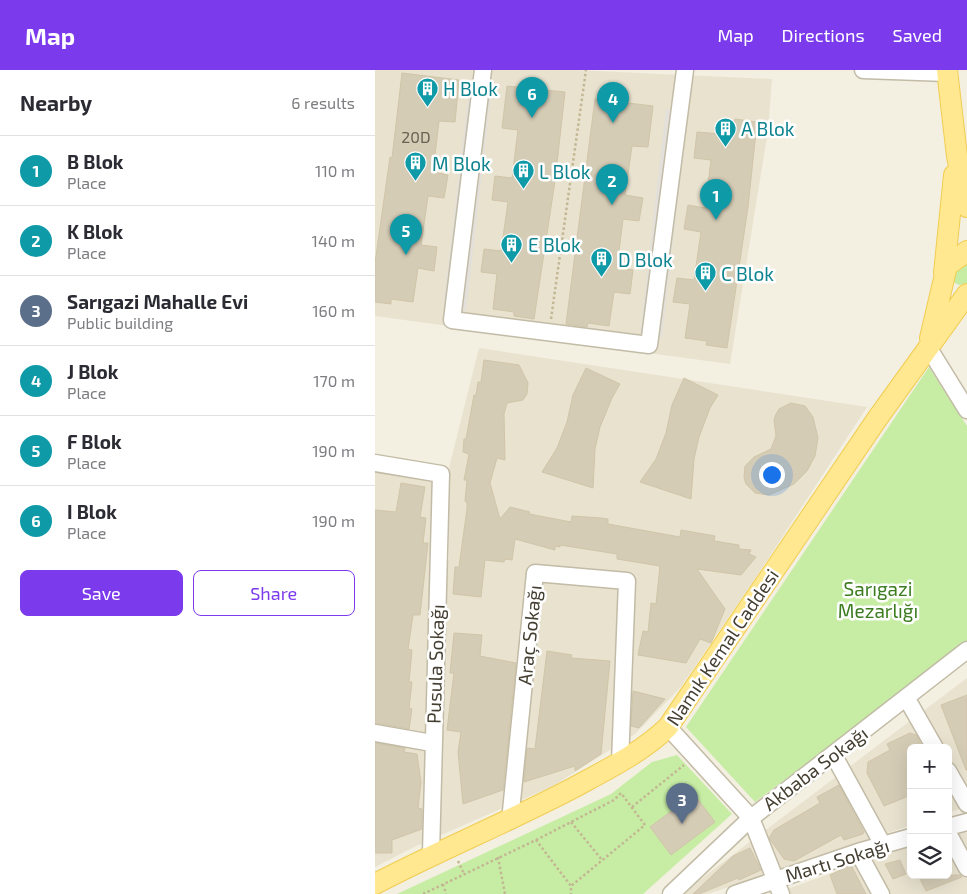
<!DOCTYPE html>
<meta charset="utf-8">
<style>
:root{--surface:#fff;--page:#f7f7f7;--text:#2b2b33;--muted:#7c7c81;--line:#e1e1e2;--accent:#7c3aed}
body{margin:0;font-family:"Exo 2",sans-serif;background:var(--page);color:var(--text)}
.controls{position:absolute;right:15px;bottom:15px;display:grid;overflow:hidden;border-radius:8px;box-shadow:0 5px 20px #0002}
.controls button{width:45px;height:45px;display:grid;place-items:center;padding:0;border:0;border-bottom:1px solid var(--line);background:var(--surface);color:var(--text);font:25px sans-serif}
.you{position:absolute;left:396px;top:404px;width:18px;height:18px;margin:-12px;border:4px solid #fff;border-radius:50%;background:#1a73e8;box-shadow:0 0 0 8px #1a73e833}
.badge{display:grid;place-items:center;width:32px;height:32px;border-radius:50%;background:var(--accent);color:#fff;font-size:16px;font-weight:700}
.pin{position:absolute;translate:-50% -41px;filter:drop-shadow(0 1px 2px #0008)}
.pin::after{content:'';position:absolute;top:26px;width:18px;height:15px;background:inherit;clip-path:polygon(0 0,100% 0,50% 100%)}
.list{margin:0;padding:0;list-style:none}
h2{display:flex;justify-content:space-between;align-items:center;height:65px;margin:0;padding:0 20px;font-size:21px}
h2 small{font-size:16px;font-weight:400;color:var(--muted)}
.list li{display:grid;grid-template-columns:32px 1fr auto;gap:15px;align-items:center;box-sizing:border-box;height:70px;padding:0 20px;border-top:1px solid var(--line)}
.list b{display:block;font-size:19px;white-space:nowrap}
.list p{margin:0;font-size:16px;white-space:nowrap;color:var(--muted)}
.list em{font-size:16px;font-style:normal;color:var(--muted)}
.actions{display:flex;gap:10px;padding:15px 20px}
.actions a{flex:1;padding:11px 0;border:1px solid var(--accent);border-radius:8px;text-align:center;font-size:18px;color:var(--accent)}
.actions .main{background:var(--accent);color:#fff}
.icon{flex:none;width:28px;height:28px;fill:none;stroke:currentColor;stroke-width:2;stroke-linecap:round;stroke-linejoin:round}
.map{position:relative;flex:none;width:592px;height:824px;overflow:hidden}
header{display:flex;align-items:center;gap:30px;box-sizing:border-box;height:70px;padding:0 25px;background:var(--accent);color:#fff}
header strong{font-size:24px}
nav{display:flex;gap:28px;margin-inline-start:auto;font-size:18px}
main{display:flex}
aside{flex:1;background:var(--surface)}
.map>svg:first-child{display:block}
</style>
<header>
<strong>Map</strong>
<nav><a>Map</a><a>Directions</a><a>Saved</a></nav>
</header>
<main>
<aside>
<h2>Nearby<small>6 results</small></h2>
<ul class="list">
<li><span class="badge" style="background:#0f9aa8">1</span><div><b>B Blok</b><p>Place</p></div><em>110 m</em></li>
<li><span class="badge" style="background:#0f9aa8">2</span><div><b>K Blok</b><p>Place</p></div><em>140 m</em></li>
<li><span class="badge" style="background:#5c6f8a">3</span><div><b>Sarıgazi Mahalle Evi</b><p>Public building</p></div><em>160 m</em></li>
<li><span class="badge" style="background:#0f9aa8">4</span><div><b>J Blok</b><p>Place</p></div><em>170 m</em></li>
<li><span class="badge" style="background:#0f9aa8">5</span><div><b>F Blok</b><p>Place</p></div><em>190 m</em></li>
<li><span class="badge" style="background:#0f9aa8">6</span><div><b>I Blok</b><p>Place</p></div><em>190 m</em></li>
</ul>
<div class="actions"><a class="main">Save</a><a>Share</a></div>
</aside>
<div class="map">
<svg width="592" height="824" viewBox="0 0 592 824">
<rect width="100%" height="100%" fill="#f3efe1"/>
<path fill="#e8e2cf" d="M0,0h201l196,9 -4,51 -38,234 -355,-48z
M104,278l388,59 -113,173 -74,108 -45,46 -82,52 -139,61 -39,20v-398l60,9 -4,80 18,2v-92z
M592,608v128l-19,7v-65h-37v77l-203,69h-27z
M592,755v69h-194l138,-49v30h37v-43z"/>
<path fill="#c7eda5" d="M589,194l3,1v19l-8,1 -6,-3 -3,-10z
M554,297l38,59v217l-212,159 -69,-75z
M302,685l55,59 -89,80h-246l214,-100 41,-32z"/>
<path fill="#e3e0db" d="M95,13l22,2 -26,226 -23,-3z
M291,39l22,3 -26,225 -22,-2z"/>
<path fill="#d5ccb6" stroke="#d1c5a8" d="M27,3l57,7 -4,42 -16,-1 -6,51 15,3 -4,23 -16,-2 -7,49 16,2 -3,24 -16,-3 -5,34 -22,-3v5l-16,-2v-39l15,-106 2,1z
M132,16l58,6 -10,89 -21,138 -20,-3v-4l-21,-3 4,-35 -16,-2 3,-23 17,2 7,-49 -16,-2 3,-24 17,2 6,-48 -16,-2z
M220,29l58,7 -5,41 -16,-1 -7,49 18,3 -4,23 -16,-2 -6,49 16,2 -3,24 -16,-2 -5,34 -21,-3 -1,4 -21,-3z
M360,49l22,3 -9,85 -21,141 -21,-3 1,-4 -22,-3 5,-34 -17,-2 4,-24 17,2 7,-48 -17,-3 4,-24 17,3 6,-48 -17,-2 3,-26 36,3z
M109,290l35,5 9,18 -1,11 -4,6 -16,3 -3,11 1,46 -8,-2 -7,25 10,36 10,-12 20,5 -1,2 42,8 1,-6 29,2 7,1v5l72,13 1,-7 34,6 -1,5 25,4v4l12,1 -2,4 7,3 -15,18 -44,-6 28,40 -14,34 -11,-4 -14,24 -48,-8 5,-24 5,1 3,-29 5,1 4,-38 -43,-7v-5l-57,-9v2l-5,-1v4l-40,-11 -3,21 -7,-1 -1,3 -19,-2 -4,37 -28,-3 2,-27h4l8,-58v-6l-2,-2 2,-21h-3l5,-26 -6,-2 1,-13h2l8,-44h2l2,-13h3z
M211,298l34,16 -8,14 -12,29 -5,22 -2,39 -51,-16 15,-24 10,-26 6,-27z
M309,308l34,17 -8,13 -11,29 -5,22 -3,40 -51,-17 16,-23 10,-26 6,-28z
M416,333l14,3 8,11 5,21 -3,18 -8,15 -13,13 -25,11 -14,-2 -9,-9 -2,-6 1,-12 9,-9 17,-8 5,-13 -2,-16 2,-6 3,-5z
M26,413l24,4 -5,30 6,1 -3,25h5l-8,72h-7l-5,34 4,1 -3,32h3l-3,26 3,1 -3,20 -34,-6v-213l21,2z
M79,563l28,2 -2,21 36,7 -13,127 -40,14 -5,-52 3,-20 -14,-2 7,-57h-4z
M172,581l25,4 -1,3 39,3 -9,93 -26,17v-5l-51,16 3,-34 8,1z
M258,621l32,8 -26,29 -8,-2z
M592,625v75h-1l-25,-65z
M535,663l6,2 7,13h-12v47l-27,11 -17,-33 1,-11 22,-12 -3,-6z
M0,673l30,5 -1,4 13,2 4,28 -3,26 4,1v20l-30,11v13h-17z
M464,715l25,47 -1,2 -19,6 -3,-5 -47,26 -10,-2 -15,-21 5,-8 46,-27 -3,-6z
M319,724l21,28 -44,33 -21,-28z
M375,778l11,22 -22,10 -1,-2 -39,16h-6l40,-38z
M525,790l6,14 -13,5 -8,-15z
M476,795l15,29h-29l-7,-19z
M543,805h42l2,2 -36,14z"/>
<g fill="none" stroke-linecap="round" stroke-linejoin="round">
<defs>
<path id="minor" d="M108,0l-31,250 197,25 36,-275
M488,0l84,3
M553,277l39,63
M0,393l66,11 -10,380
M532,629l28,49
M293,657l83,91 30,76
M0,663l57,10
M458,684l50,91
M573,701l19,33
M135,751l25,-248 92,8 -7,182
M573,757l19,-5
M573,763l19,35
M483,782l23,42
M296,824l80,-76 216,-168
M360,824l123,-42 53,-15"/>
<path id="major" d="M572,0l10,86 10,51
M569,203l10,-98
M555,268l17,-72 20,-15
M0,814c65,-34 133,-62 198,-96 33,-18 68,-35 95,-61l209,-308 90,-125"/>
</defs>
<use href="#minor" stroke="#c2bba6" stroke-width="19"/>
<use href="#major" stroke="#f1cd52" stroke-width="22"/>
<path stroke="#c3b693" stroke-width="2.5" stroke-dasharray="2.5 2.5" stroke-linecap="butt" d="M176,249l35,-249
M257,737l52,-42
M196,752l31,38
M161,770l78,-40 7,-7 24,32 -74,61
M123,787l7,37
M83,791l6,13
M68,814l3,10
M48,824l113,-54 35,46v8"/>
<use href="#minor" stroke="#fff" stroke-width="16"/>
<use href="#major" stroke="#ffe88f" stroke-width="20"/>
</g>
<defs>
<symbol id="building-pin" viewBox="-11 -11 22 30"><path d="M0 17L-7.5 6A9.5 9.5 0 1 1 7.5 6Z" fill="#0f9aa8" stroke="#fff"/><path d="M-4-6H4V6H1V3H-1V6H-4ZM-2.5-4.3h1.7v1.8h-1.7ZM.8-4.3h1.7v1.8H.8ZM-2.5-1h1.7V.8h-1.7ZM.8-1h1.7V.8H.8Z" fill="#fff"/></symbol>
</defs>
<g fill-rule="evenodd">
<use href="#building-pin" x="40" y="6" width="25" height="34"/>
<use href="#building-pin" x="338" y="46" width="25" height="34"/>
<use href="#building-pin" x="28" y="80" width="25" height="34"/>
<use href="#building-pin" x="136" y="88" width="25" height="34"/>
<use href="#building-pin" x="124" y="162" width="25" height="34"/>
<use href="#building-pin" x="214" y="176" width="25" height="34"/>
<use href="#building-pin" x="318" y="190" width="25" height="34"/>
</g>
<g text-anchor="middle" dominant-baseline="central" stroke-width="5" stroke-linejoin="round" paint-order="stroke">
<g font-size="16" fill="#696253">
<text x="41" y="66">20D</text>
</g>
<g font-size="19" fill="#0d838f" stroke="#fff" text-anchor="start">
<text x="68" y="18">H Blok</text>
<text x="366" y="58">A Blok</text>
<text x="57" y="93">M Blok</text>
<text x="164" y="101">L Blok</text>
<text x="153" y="174">E Blok</text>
<text x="243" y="189">D Blok</text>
<text x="346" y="203">C Blok</text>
</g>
<g font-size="19" fill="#3b7c1f" stroke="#fff">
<text x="503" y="518">Sarıgazi<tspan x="503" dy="22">Mezarlığı</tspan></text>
</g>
<g font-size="19" fill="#453f32" stroke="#fff">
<text transform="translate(154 565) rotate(-84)">Araç Sokağı</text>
<text transform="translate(347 577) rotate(-56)">Namık Kemal Caddesi</text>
<text transform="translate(60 594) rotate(-88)">Pusula Sokağı</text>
<text transform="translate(440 698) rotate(-37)">Akbaba Sokağı</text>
<text transform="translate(462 790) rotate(-17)">Martı Sokağı</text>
</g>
</g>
</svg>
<div class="controls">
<button>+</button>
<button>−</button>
<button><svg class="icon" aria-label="layers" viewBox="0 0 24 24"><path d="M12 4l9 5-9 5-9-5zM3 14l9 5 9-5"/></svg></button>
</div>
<div class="you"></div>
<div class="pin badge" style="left:341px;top:150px;background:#0f9aa8">1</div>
<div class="pin badge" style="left:237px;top:135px;background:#0f9aa8">2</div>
<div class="pin badge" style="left:307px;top:754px;background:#5c6f8a">3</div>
<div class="pin badge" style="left:238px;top:53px;background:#0f9aa8">4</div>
<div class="pin badge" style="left:31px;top:185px;background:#0f9aa8">5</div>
<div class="pin badge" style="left:157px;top:48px;background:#0f9aa8">6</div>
</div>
</main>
